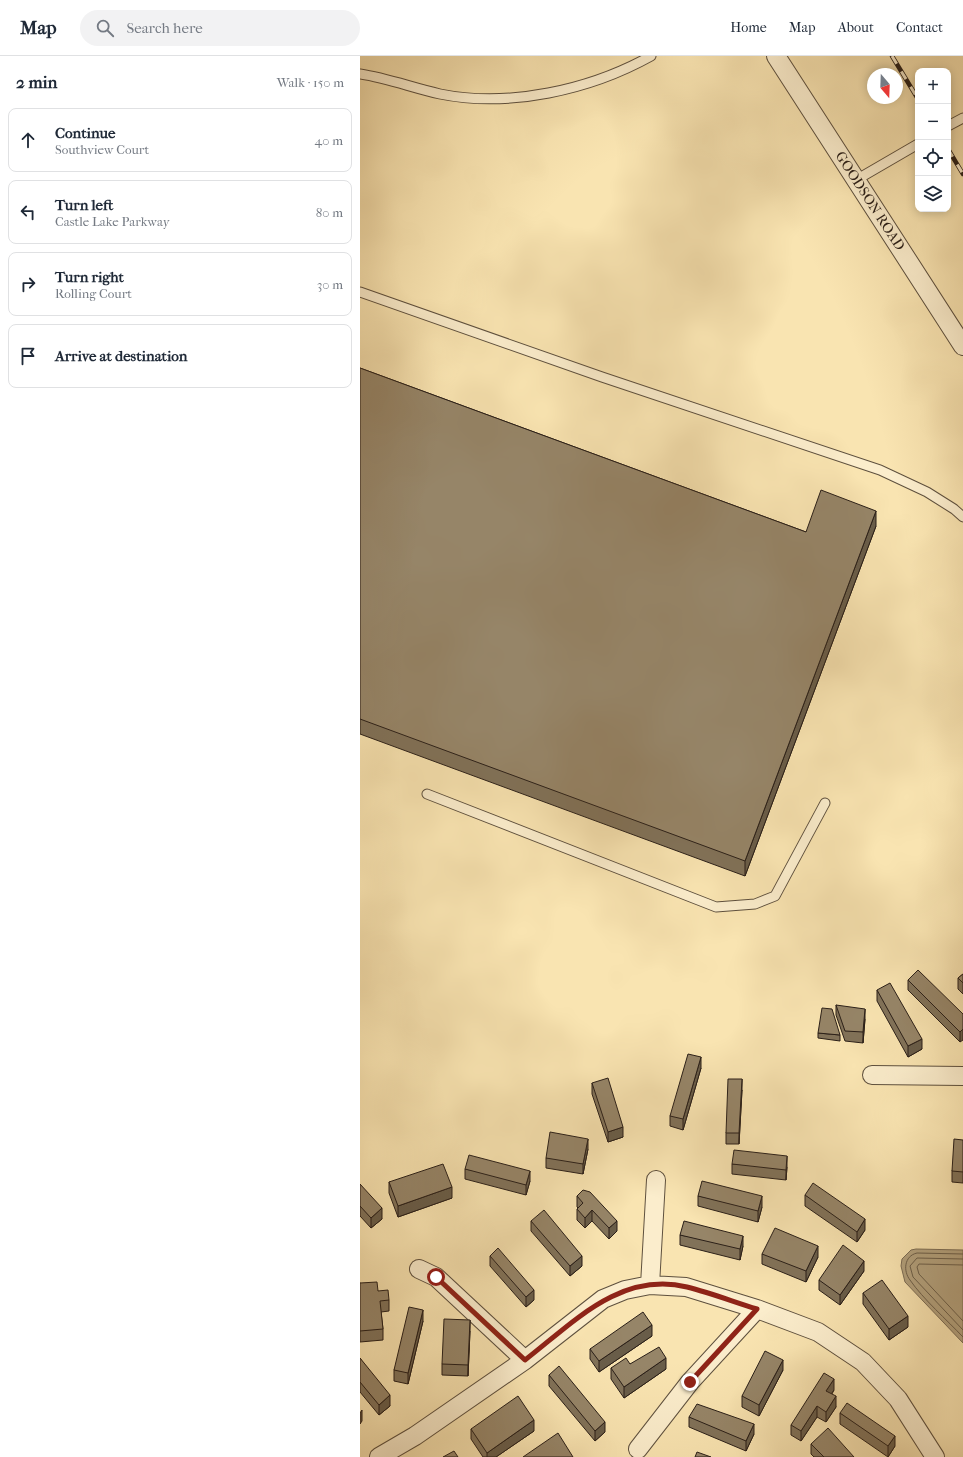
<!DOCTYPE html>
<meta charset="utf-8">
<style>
:root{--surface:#fff;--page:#f2f2f3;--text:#1f2937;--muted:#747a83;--line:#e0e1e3}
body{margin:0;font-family:"IM FELL French Canon",serif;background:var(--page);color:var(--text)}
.controls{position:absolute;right:12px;top:12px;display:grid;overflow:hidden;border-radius:8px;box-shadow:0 2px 10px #0003}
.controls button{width:36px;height:36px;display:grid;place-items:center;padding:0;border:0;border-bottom:1px solid var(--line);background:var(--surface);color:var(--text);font:20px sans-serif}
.compass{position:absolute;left:507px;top:12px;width:36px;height:36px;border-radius:50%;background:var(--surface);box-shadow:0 2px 10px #0003;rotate:161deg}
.stop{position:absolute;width:12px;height:12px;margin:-9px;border:3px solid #8f2418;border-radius:50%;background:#fff}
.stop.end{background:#8f2418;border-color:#fff;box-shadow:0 1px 4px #0008}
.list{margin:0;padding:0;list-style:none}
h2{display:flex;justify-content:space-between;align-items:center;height:52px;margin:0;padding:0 16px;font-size:17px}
h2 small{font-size:13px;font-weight:400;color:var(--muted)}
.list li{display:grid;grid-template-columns:26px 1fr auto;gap:12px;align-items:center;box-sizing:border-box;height:64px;margin:0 8px 8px;padding:0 8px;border:1px solid var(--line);border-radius:8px}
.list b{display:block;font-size:15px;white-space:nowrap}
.list p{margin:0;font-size:13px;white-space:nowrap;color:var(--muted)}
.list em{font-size:13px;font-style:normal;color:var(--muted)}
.icon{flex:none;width:22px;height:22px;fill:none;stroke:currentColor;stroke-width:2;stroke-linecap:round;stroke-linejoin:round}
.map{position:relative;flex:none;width:603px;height:1401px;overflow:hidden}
header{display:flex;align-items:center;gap:24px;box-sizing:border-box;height:56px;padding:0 20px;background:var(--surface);border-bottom:1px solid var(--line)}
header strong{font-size:19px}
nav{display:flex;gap:22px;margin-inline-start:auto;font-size:14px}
.search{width:280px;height:36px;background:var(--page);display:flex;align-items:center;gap:10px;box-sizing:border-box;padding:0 14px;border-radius:22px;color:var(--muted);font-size:15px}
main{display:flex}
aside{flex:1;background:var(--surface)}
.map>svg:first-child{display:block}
</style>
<header>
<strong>Map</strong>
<div class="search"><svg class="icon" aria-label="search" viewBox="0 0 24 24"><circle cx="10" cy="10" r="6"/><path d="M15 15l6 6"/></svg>Search here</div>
<nav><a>Home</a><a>Map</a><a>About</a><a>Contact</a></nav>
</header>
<main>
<aside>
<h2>2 min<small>Walk · 150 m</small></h2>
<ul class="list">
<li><svg class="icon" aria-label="ahead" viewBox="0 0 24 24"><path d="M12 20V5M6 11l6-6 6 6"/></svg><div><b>Continue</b><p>Southview Court</p></div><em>40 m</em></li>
<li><svg class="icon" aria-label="left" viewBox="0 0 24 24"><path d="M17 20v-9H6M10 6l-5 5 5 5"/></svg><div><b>Turn left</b><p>Castle Lake Parkway</p></div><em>80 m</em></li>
<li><svg class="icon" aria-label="right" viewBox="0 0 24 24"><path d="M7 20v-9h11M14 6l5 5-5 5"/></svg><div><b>Turn right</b><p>Rolling Court</p></div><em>30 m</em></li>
<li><svg class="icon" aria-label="arrive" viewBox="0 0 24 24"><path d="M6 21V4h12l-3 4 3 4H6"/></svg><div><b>Arrive at destination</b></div></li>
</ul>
</aside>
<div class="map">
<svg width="603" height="1401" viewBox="0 0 603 1401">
<rect width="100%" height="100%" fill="#f9e4b1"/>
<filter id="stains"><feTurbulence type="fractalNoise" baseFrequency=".005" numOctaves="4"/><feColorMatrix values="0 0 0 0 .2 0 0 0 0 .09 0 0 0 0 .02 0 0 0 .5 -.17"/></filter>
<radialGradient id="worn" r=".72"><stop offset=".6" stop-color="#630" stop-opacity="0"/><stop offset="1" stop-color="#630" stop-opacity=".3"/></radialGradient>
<path fill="#b3a17d" stroke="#7c6d55" d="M556,1193l47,1v93l-58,-61 -4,-16 1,-7 9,-9z"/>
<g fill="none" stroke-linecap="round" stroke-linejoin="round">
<path stroke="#6e604a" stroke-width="1" d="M603,1198l-46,-1c-13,3 -14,18 -7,27 13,19 37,40 53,57
M603,1203l-46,-1 -7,8 3,11 50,53
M603,1209l-44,-1 -2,3 2,7 44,47"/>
<defs>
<path id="service" d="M0,18c27,4 53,14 80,20 69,14 150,-4 211,-38
M588,70l15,-8
M496,124l62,-36
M0,236l242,85 278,93 47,22 27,17 9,8
M67,738l289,113 39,-3 20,-8 50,-93"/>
<path id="minor" d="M416,0l187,290
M512,1019l91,1
M59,1213l17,8 89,83
M290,1229l6,-105
M278,1393l52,-67 67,-73
M19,1401l36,-21 110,-76 78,-61 22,-9 25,-5 36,2 71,22 61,23 45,30 35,37 37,58"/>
</defs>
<use href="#service" stroke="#5e503e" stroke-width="11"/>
<use href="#minor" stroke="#5e503e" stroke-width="20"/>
<use href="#service" stroke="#fbedcc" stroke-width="9"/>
<use href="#minor" stroke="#fbedcc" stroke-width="18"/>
<defs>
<path id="rail" d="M532,0l26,43
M588,93l15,25"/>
</defs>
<use href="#rail" stroke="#2a1f18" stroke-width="4.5"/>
<use href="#rail" stroke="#fbedcc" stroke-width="3" stroke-dasharray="9" stroke-linecap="butt"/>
</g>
<path fill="#817259" stroke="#2a1f18" d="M0,312l446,164 70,-6 -131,350 -385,-142z
M603,918v20l-5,-5v-11z
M548,924l55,34 -3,28 -52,-52z
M517,934l45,59 -14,8 -31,-56z
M476,949l29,14 -2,24 -18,-2 -9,-26z
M458,977l22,2v6l-22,-3z
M341,1012l-18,62 -13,-4v-10z
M232,1027l31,54 -15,5 -16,-48z
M382,1034l-3,54h-13v-11z
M603,1084v43l-11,-1v-11z
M228,1093l-5,25 -37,-6v-10z
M372,1108l55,3 -1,13 -54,-6z
M105,1113l65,12 -4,14 -61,-16z
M29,1126l63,16 -54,19 -9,-24z
M0,1128l22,35 -11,9 -11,-12z
M445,1139l60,35 -8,12 -52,-36z
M217,1140l40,35 -8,8 -17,-18 -7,7 -8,-8v-11l1,-1 -1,-1z
M338,1140l64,11 -4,15 -60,-16z
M171,1165l51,45 -12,10 -39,-45z
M320,1179l63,11 -3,14 -60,-15z
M402,1198l56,3 -12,25 -44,-18z
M130,1200l44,44 -8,7 -36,-41z
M504,1215l-24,34 -21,-15v-10z
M0,1227l18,8 11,9v11l-8,1 2,17v11l-23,2z
M503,1237l45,34 -19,13 -26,-36z
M63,1265l-15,63 -14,-3v-11z
M110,1275l-2,45 -26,-1v-11z
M292,1280l-53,36 -9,-13v-10z
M0,1302l30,48 -11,9 -19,-23z
M270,1308l36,5 -42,29 -13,-19v-11z
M423,1314l-24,46 -17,-9v-11z
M189,1319l56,57 -10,9 -46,-55z
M474,1334l-2,4 4,13 -10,15 -9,-5 -16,24 -10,-6v-10z
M480,1357l55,33 -7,11 -48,-33z
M329,1361l65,17 -8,17 -57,-24z
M111,1373l63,2 -38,26h-13l-12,-18z
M451,1388l43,13h-40l-3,-3z"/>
<path fill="#695d49" stroke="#2a1f18" d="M516,455v15l-131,350v-15z
M505,953v10l-2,24v-11z
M603,973v11l-3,2v-10z
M562,983v10l-14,8v-11z
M341,1001v11l-18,62v-11z
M382,1023v11l-3,54v-11z
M263,1071v10l-15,5v-10z
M228,1083v10l-5,25v-10z
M427,1100v11l-1,13v-10z
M170,1115v10l-4,14v-10z
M92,1131v11l-54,19v-11z
M402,1140v11l-4,15v-11z
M22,1152v11l-11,9v-10z
M232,1154v11l-7,7v-10z
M505,1163v11l-8,12v-10z
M257,1165v10l-8,8v-11z
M383,1180v10l-3,14v-11z
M458,1190v11l-12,25v-11z
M222,1200v10l-12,10v-10z
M504,1205v10l-24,34v-10z
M174,1234v10l-8,7v-10z
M63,1254v11l-15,63v-11z
M548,1260v11l-19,13v-11z
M110,1264v11l-2,45v-11z
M292,1269v11l-53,36v-11z
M306,1302v11l-42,29v-11z
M423,1304v10l-24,46v-11z
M474,1323v11l-8,11v-10z
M30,1339v11l-11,9v-10z
M476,1340v11l-10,15v-10z
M457,1350v11l-16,24v-10z
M2,1354v11l-2,3v-11z
M174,1364v11l-38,26h-9v-4z
M245,1366v10l-10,9v-10z
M394,1368v10l-8,17v-10z
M535,1380v10l-7,11v-11z"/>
<path fill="#968568" stroke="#2a1f18" d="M0,312l446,164 15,-42 55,21 -131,350 -385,-142z
M558,914l45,44v15l-3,3 -52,-52z
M603,918v9l-5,-5z
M530,927l32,56 -14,7 -31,-56z
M476,949l29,4 -2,23 -18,-1z
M462,952l10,1 8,26 -22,-2z
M328,998l13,3 -18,62 -13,-3z
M248,1022l15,49 -15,5 -16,-49z
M368,1023h14l-3,54h-13z
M190,1076l38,7 -5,25 -37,-6z
M594,1083l9,1v32l-11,-1z
M374,1094l53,6 -1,14 -54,-6z
M109,1099l61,16 -4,14 -61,-16z
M83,1108l9,23 -54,19 -9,-24z
M342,1125l60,15 -4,15 -60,-15z
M453,1127l52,36 -8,13 -52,-37z
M0,1128l22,24 -11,10 -11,-12z
M223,1134l7,2 27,29 -8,7 -17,-18 -7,8 -8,-9 6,-6 -6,-7z
M184,1154l38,46 -12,10 -39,-45z
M324,1165l59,15 -3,13 -60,-14z
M415,1172l43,18 -12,25 -44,-17z
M483,1189l21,16 -24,34 -21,-15z
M138,1192l36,42 -8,7 -36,-41z
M522,1224l26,36 -19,13 -26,-36z
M17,1226l1,9 10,-1 1,10 -9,1 3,28 -23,2v-48z
M49,1251l14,3 -15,63 -14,-3z
M283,1256l9,13 -53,36 -9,-12z
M84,1263l26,1 -2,45 -26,-1z
M299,1291l7,11 -42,29 -13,-19 15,-10 4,6z
M405,1295l18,9 -24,45 -17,-9z
M0,1302l30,37 -11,10 -19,-23z
M199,1310l46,56 -10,9 -46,-56z
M464,1317l10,6 -8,12 10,5 -10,16 -9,-6 -16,25 -10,-6z
M158,1340l16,24 -47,33 -16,-24z
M487,1347l48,33 -7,10 -48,-33z
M337,1348l57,20 -8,17 -57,-24z
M468,1372l26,29h-30l-13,-13z
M198,1377l15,24h-50z
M94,1395l4,6h-15z
M337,1396l14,5h-16z"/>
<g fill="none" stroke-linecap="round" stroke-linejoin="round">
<path stroke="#8f2418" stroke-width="5" d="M76,1221l89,83c48,-37 95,-89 162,-73 24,6 47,15 70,22l-67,73"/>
</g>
<g text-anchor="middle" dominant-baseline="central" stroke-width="4" stroke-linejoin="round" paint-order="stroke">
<g font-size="14" fill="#2a1f18" stroke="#fbedcc">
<text transform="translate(510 145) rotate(57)">GOODSON ROAD</text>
</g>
</g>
<rect width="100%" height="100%" filter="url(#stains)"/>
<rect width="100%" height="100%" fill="url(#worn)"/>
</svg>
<div class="controls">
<button>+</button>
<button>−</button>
<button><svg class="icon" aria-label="locate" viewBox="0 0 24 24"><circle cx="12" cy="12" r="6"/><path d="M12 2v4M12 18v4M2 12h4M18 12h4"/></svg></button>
<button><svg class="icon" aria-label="layers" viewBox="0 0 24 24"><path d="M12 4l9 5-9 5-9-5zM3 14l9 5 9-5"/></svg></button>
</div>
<svg class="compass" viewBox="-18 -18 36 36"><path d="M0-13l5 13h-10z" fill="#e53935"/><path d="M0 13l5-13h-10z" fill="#747a83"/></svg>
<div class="stop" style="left:76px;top:1221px"></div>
<div class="stop end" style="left:330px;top:1326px"></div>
</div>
</main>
